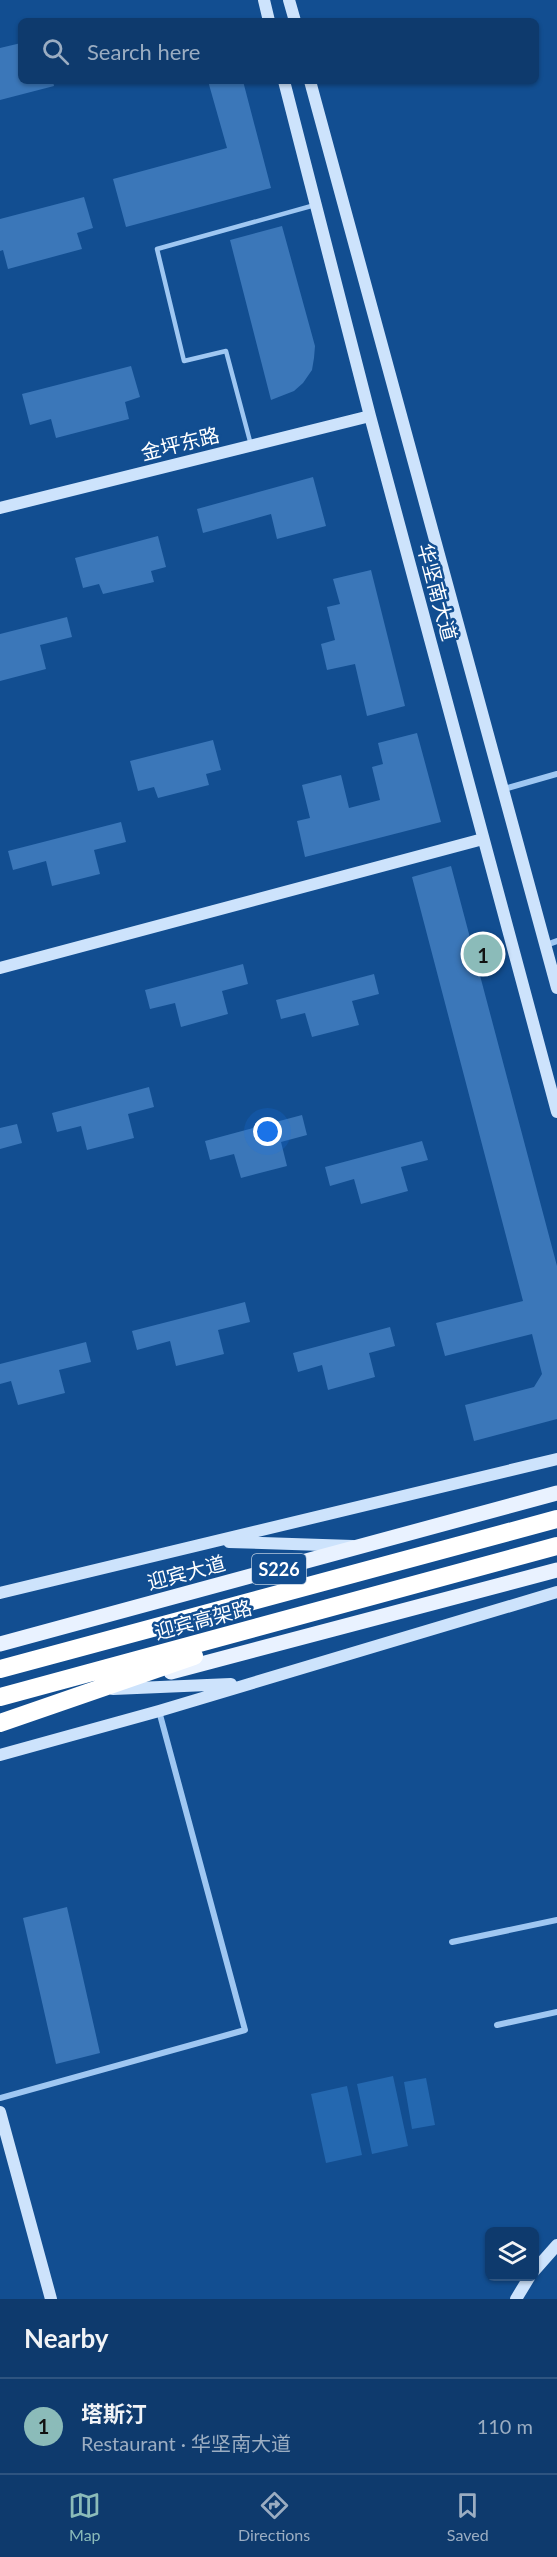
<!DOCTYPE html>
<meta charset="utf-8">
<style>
:root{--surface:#0e3a6d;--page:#174172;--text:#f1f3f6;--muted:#9badc2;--line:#2e5480;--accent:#8bbbb9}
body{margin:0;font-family:Lato,"Noto Sans SC",sans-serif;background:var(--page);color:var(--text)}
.controls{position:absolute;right:18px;bottom:18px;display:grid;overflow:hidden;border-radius:9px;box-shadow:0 2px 4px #0004}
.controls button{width:54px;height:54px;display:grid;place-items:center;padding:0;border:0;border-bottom:2px solid var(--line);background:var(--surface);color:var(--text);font:30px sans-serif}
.you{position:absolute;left:268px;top:1132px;width:21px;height:21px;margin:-15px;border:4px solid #fff;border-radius:50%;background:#1a73e8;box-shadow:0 0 0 9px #1a73e833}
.badge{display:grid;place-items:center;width:39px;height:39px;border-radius:50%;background:var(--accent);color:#111;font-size:20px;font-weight:700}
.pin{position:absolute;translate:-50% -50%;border:3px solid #fff;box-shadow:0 2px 6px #0006}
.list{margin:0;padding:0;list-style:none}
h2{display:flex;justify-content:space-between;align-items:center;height:78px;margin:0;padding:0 24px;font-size:26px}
h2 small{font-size:20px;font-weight:400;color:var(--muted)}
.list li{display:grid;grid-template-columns:39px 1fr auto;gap:18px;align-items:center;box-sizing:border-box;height:96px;padding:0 24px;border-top:2px solid var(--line)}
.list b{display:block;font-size:22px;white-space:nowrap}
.list p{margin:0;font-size:20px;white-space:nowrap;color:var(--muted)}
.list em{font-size:20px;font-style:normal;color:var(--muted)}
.icon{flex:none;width:33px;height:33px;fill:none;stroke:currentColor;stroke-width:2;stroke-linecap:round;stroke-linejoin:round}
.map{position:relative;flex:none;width:557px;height:2299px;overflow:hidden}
.search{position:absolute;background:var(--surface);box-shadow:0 2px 4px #0004;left:18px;right:18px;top:18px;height:66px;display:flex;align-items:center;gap:15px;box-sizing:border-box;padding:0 21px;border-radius:9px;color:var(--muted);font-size:22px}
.sheet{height:174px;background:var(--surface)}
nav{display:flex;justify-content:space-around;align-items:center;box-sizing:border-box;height:84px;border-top:2px solid var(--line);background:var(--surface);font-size:16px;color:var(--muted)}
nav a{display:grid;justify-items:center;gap:3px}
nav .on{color:var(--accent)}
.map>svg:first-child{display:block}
</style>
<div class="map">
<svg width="557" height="2299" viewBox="0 0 557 2299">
<rect width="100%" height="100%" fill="#124e91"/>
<path fill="#2468b0" d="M393,2076l15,70 -36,8 -15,-70z
M426,2078l9,47 -23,4 -8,-47z
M347,2086l15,69 -36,8 -15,-69z"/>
<path fill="#3b77b9" d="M21,43v38h32l1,5 -54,14v-52z
M208,81h35l28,107 -145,39 -13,-48 114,-31z
M84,197l9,31 -16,5 5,16 -74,20 -5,-19 -3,1v-32z
M282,226l33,120 -1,12 -2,12 -9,13 -9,8 -23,9 -41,-160z
M131,366l9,31 -15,5 4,17 -73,19 -5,-19 -21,6 -8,-31z
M313,477l13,49 -49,13 -6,-25 -68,19 -6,-24z
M158,536l8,31 -15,4 3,11 -51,12 -4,-10 -16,4 -8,-30z
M371,570l34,136 -38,10 -12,-52 -28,6 -6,-26 14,-4 -8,-33 13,-3 -7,-25z
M67,617l5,20 -32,8 6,24 -46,12v-47z
M417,733l24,89 -136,35 -8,-36 13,-3 -8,-33 39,-10 8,33 31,-8 -8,-33 11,-3 -5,-21z
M213,740l8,30 -15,4 3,11 -51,13 -4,-11 -16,4 -8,-30z
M121,822l5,20 -32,8 6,24 -48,12 -6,-25 -33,9 -5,-19z
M451,866l106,400v153l-83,22 -9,-36 69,-18 8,-13 -10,-40 -87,22 -9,-33 87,-22 -111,-424z
M243,964l5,20 -26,7 6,23 -47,13 -6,-24 -25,6 -5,-19z
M374,974l5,20 -27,7 7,24 -47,12 -7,-24 -24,6 -5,-19z
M149,1087l5,20 -26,7 6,24 -47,12 -6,-24 -24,6 -5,-19z
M302,1115l5,20 -26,7 6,24 -46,12 -7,-24 -24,6 -5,-19z
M17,1124l5,19 -22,6v-21z
M422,1141l6,19 -27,7 7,24 -47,13 -7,-25 -24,7 -5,-19z
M245,1302l5,20 -32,8 6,24 -48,12 -6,-25 -33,9 -5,-19z
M390,1327l5,19 -26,7 6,24 -47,13 -6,-25 -24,7 -5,-19z
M86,1342l5,20 -32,8 6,23 -47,12 -7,-24 -11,3v-20z
M67,1907l33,146 -44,11 -33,-146z"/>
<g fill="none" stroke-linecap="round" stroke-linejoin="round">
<path stroke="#9fc7f2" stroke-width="4.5" d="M251,445l-25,-94 -42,10 -27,-112 158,-44"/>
<path stroke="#9fc7f2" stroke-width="6" d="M504,789l53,-15
M546,945l11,-4
M452,1942l105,-22
M497,2025l60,-13
M0,2098l245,-68 -86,-319"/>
<path stroke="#cde3fc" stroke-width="12" d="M264,0l5,21
M289,0l6,21
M284,81l86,335 187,696
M310,81l247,907
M0,508l370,-92
M0,968l483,-129
M229,1542l124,4
M0,1593l557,-134
M113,1689l118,-5
M0,1755l159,-44 398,-119
M0,2112l51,187
M534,2271l23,-26
M516,2299l14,-23"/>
<path stroke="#e9f2ff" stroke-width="15" d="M0,1644l557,-151
M171,1672l386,-102"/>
<path stroke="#fff" stroke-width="18" d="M0,1669l557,-150
M0,1697l557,-151
M0,1723l194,-67"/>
</g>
<g text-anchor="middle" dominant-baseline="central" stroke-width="5" stroke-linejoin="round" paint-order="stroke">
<rect fill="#124e91" stroke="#b8cade" stroke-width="1.5" x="252" y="1554" width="54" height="30" rx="4.5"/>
<g font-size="18" font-weight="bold" fill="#fff">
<text x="279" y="1569">S226</text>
</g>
<g font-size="20" fill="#fff" stroke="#124e91">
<text transform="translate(180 443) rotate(-14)">金坪东路</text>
<text transform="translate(438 592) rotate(75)">华坚南大道</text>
<text transform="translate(186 1572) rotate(-15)">迎宾大道</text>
<text transform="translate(203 1619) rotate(-15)">迎宾高架路</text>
</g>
</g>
</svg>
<div class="controls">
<button><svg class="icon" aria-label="layers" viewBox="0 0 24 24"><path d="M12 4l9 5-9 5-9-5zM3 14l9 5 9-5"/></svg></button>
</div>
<div class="you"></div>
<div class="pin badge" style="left:483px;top:954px">1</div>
<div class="search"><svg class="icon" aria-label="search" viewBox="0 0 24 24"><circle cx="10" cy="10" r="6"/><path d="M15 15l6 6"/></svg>Search here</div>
</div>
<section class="sheet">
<h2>Nearby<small></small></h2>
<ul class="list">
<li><span class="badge">1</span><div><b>塔斯汀</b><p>Restaurant · 华坚南大道</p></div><em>110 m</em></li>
</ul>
</section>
<nav>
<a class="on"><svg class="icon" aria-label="map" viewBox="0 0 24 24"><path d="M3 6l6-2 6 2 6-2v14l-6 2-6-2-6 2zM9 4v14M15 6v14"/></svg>Map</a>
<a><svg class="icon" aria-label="directions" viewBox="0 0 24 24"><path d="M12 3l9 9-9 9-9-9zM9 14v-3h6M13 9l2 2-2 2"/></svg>Directions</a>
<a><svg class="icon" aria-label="saved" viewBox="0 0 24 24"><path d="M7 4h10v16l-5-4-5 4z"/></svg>Saved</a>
</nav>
